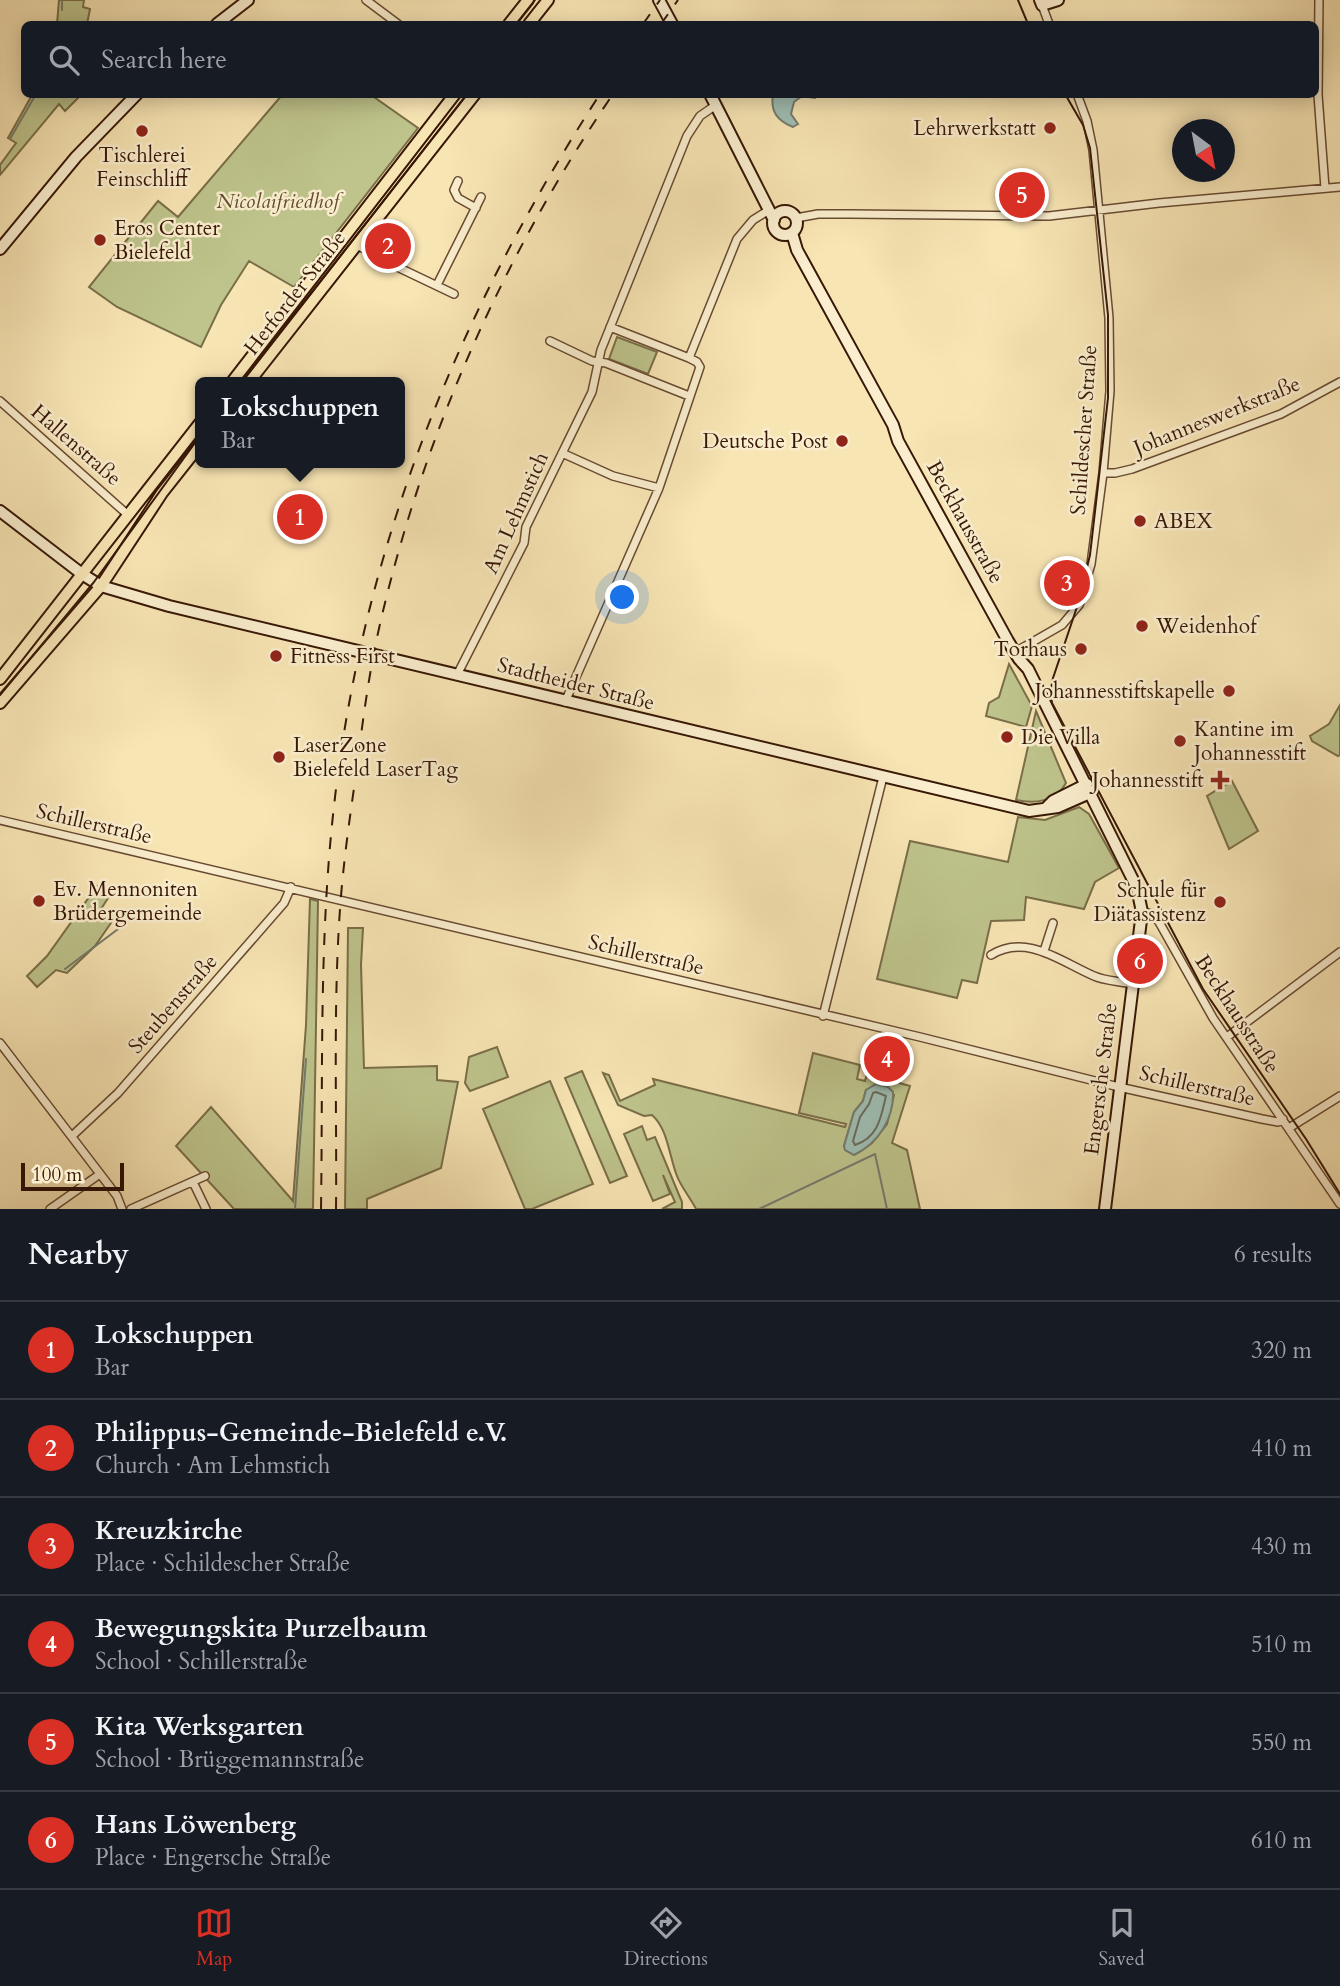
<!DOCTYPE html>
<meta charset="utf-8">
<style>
:root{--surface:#171b24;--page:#242831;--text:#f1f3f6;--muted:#9ea1a6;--line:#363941;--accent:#d93025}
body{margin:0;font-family:Cardo,serif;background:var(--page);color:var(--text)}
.compass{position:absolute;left:1172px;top:119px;width:63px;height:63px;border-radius:50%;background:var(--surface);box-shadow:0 4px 18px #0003;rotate:148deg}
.scale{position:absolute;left:21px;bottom:18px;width:103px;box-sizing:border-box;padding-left:7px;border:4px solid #371705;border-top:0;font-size:19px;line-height:24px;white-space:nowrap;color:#371705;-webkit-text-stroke:5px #faeece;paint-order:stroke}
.you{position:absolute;left:623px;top:598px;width:24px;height:24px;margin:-18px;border:5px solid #fff;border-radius:50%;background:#1a73e8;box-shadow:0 0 0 10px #1a73e833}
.badge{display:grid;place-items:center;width:46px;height:46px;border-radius:50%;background:var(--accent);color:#fff;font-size:23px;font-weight:700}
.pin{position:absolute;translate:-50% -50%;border:4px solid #fff;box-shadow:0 2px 7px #0006}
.popup{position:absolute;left:195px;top:377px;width:210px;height:91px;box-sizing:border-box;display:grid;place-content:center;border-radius:10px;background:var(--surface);filter:drop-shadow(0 2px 5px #0005);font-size:23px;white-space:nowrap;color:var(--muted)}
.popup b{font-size:26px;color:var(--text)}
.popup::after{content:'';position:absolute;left:50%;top:100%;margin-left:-14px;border:14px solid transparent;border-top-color:var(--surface)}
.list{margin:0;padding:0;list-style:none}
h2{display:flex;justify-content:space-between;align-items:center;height:91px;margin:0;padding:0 28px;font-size:30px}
h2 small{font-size:23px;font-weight:400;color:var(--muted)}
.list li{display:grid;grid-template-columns:46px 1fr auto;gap:21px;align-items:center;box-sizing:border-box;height:98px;padding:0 28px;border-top:2px solid var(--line)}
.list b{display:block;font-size:26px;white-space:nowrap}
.list p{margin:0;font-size:23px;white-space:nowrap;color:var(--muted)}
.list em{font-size:23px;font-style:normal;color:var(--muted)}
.icon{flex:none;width:38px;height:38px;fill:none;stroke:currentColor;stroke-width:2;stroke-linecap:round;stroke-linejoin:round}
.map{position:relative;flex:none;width:1340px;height:1209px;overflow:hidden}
.search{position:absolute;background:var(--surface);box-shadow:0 4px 18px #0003;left:21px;right:21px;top:21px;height:77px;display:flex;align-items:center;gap:18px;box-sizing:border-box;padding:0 24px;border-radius:10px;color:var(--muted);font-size:26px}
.sheet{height:679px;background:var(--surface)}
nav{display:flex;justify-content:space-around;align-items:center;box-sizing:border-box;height:98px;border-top:2px solid var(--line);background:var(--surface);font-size:19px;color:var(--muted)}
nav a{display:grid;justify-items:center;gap:4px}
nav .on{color:var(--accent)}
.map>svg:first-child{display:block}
</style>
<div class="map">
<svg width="1340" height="1209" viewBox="0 0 1340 1209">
<rect width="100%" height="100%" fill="#f8e5b4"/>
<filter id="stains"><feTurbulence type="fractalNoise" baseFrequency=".00286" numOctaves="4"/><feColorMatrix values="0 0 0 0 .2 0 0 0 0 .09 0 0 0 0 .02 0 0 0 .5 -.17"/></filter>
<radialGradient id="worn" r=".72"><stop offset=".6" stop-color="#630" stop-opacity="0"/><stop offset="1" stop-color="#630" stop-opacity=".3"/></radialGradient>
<path fill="#bec48c" stroke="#7a6e48" stroke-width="2" fill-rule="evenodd" d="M59,0h25l-1,7 7,2 -3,15h-30z
M32,95h49l-16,16 -6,-7 -59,71v-10l16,-22 -8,-5z
M282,95h89l47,33 -124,159 -45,-26 -28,44 -20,42 -84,-40 -28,-20 69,-86 20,16z
M617,337l40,15 -9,22 -39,-15z
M1009,664l23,42 -6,21 -40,-11 3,-13 10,-6z
M1340,705v50l-2,1 -26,-15 -2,-5 19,-12z
M1036,711l30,72c-10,19 -32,21 -50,17z
M1232,781l26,50 -29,18 -22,-53z
M1079,807l10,7 30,54 -24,14 -11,27 -58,-12 -2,23 -33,1 -14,62 -15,-3 -5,18 -80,-19 33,-138 98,21 10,-45 27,3z
M97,886l13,9 -9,14 12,11 -18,26 -28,27 -11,-3 -19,17 -10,-11 20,-20z
M310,899l8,2 -5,308h-79l-58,-63 35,-39 82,94 13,-176z
M348,928h15l-2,37 3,103 73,-2v14l21,2 -17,86 -74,31v10h-22z
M497,1047l11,30 -38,14 -5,-8 4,-26z
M813,1053l47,12 -3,14 8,2 2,-7 43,12 -18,57 15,7 13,59h-224c-5,-10 -16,-24 -19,-33 -8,-20 -9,-47 -25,-61l-8,1 -26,-11 -15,-32 6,2 11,26 35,-16 -2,-6 192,48 1,-3 -47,-11zM866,1090l28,5 -7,29 -15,19 -15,10 -13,-7 10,-34 9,-11z
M582,1071l45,105 -17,7 -45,-105z
M550,1081l43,103 -61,25h-7l-42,-100z
M642,1126l5,14 8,-3 27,65v7h-20l13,-7 -12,-27 7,19 -17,7 -29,-67z"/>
<path fill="#9ebeb3" stroke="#757b6d" stroke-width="2" d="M773,95v-1l45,1 -3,3 -13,-2 -8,6 -3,12 7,10 -5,3c-15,-6 -23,-15 -20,-32z
M876,1084l12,3 5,5c1,26 -14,51 -39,63l-9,-5 -1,-4 10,-34 9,-11 3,-11z"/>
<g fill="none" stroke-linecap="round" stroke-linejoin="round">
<path stroke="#6a6a5c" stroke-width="2" d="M876,1092l10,4c-5,20 -7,41 -31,49l-2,-4 7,-24 9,-13 4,-11z"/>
<path stroke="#757b6d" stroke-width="2" d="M62,10v-10
M60,24v-1
M10,139l26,-45
M65,969l73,-55
M295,1209l11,-150
M759,1209l116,-55 12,55"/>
<defs>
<path id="street" d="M366,0l32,24
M1319,0l-1,95 7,93
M1042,5l7,19
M458,181l-4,9 4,8 18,10
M796,218l22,-4h32l199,2 110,-13 181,-16
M357,245l32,18 65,31
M437,285l44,-88
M610,327l79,31
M550,341l42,20 14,2 83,33
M0,401l128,114
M562,453l51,23 46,12
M1103,473h12l17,-4 149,-55 59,-32
M1015,652l47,-27 17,-20 12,-41 12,-91 7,-82 -1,-73 -16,-168 -6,-29 -10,-27
M457,675l67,-132 2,-16 66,-135 9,-42 86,-214 13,-20 16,-11
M565,702l94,-214 41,-121 -3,-5 -8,-4 48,-119 16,-19 16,-10
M0,820l920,217 199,50 143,32 16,3 5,-3
M1142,912l10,2 7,8 54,96 127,186
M1044,951l9,-28
M991,955c36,-22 70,7 103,21 11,5 26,5 38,8
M823,1016l60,-239
M1227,1037l113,-85
M0,1043l117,153 5,13
M1289,1128l51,-32
M72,1136l46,-43 166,-190 7,-16
M193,1182l13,27
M50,1209l50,-35
M131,1209l74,-33"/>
<path id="secondary" d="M659,0l13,24
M1040,0l2,5 16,-5
M217,24l31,-24
M710,94l64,126
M773 223a12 12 0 1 1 24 0a12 12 0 1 1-24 0Z
M792,233l5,17 96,175 5,16 110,200 11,18 9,10 109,219 5,24 -37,297
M0,249l76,-92 61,-63
M0,511l82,63 19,12 68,20 860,205 29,-4 34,-15
M1045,809l8,-8 34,-17"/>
<path id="primary" d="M509,24l19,-24
M529,24l19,-24
M232,382l223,-288
M249,382l226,-288
M0,679l200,-256
M0,703l101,-117 61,-93 38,-48"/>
</defs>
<use href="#street" stroke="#674a31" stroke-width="10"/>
<use href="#secondary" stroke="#371705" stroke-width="14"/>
<use href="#primary" stroke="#371705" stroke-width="14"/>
<use href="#street" stroke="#faeece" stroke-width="7"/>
<use href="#secondary" stroke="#faeece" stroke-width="10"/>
<use href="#primary" stroke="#f8e5b4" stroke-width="10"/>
<path stroke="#371705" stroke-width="2" d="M1018,0l10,24
M516,24l19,-24
M1065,94l18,31 7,23 18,167v83l-18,157 -12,49 -25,74 -2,11 1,14 151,286 103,150 34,55
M242,382l225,-288
M0,695l94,-113 106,-146"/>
<path stroke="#371705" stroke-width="2" stroke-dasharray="12 12" stroke-linecap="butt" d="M643,24l17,-24
M661,24l17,-24
M321,1209c2,-131 -2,-263 12,-394 28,-264 123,-499 267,-721
M336,1209c1,-100 -3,-200 4,-300 3,-43 9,-86 15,-128 7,-53 13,-105 25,-157 43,-188 124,-370 233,-530"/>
</g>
<g fill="#8f2418" stroke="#faeece" stroke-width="2.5">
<circle cx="1050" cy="128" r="7"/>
<circle cx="142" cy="131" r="7"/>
<circle cx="100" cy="240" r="7"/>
<circle cx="842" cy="441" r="7"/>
<circle cx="1140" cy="521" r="7"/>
<circle cx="1142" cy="626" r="7"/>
<circle cx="1081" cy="649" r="7"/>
<circle cx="276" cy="656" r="7"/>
<circle cx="1229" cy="691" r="7"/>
<circle cx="1007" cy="737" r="7"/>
<circle cx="1180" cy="741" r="7"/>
<circle cx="279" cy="757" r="7"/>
<path d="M1216.5 769.5h7v7h7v7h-7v7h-7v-7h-7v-7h7z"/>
<circle cx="39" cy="901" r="7"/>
<circle cx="1220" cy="902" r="7"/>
</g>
<g text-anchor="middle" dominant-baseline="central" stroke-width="5" stroke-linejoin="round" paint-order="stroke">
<g font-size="21" fill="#371705" stroke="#faeece" text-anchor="start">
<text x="1036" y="128" text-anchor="end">Lehrwerkstatt</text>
<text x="142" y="155" text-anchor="middle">Tischlerei<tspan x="142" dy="24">Feinschliff</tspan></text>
<text x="114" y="228">Eros Center<tspan x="114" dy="24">Bielefeld</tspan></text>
<text x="828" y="441" text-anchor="end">Deutsche Post</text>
<text x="1154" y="521">ABEX</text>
<text x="1156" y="626">Weidenhof</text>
<text x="1067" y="649" text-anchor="end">Torhaus</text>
<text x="290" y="656">Fitness First</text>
<text x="1215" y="691" text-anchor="end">Johannesstiftskapelle</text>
<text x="1194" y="729">Kantine im<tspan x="1194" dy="24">Johannesstift</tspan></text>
<text x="1021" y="737">Die Villa</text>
<text x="293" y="745">LaserZone<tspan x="293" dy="24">Bielefeld LaserTag</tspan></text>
<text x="1204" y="780" text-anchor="end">Johannesstift</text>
<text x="53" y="889">Ev. Mennoniten<tspan x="53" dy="24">Brüdergemeinde</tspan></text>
<text x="1206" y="890" text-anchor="end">Schule für<tspan x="1206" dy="24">Diätassistenz</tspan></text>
</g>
<g font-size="21" font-style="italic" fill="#604b2e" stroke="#faeece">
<text x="278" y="201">Nicolaifriedhof</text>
</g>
<g font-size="21" fill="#371705" stroke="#faeece">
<text transform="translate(295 293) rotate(-52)">Herforder Straße</text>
<text transform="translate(1217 416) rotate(-22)">Johanneswerkstraße</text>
<text transform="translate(1084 430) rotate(-86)">Schildescher Straße</text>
<text transform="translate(76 445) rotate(41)">Hallenstraße</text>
<text transform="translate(516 513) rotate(-66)">Am Lehmstich</text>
<text transform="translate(965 522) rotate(61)">Beckhausstraße</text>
<text transform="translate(576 684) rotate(14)">Stadtheider Straße</text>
<text transform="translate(94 824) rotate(13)">Schillerstraße</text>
<text transform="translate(646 955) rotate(13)">Schillerstraße</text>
<text transform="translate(173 1004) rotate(-49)">Steubenstraße</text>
<text transform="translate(1237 1014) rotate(57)">Beckhausstraße</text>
<text transform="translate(1101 1079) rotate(-83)">Engersche Straße</text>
<text transform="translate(1197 1086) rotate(13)">Schillerstraße</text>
</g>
</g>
<rect width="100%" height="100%" filter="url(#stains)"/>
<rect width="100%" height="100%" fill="url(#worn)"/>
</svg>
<svg class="compass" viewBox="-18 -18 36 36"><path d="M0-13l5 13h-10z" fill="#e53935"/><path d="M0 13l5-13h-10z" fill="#9ea1a6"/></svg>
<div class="scale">100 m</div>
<div class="you"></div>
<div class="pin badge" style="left:300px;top:517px">1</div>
<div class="popup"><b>Lokschuppen</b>Bar</div>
<div class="pin badge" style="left:388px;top:246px">2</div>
<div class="pin badge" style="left:1067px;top:583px">3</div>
<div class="pin badge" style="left:887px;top:1059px">4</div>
<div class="pin badge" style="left:1022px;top:195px">5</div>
<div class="pin badge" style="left:1140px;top:961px">6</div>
<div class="search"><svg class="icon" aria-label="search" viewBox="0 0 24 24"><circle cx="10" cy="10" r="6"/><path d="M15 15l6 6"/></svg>Search here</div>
</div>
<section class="sheet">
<h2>Nearby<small>6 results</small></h2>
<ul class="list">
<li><span class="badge">1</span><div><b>Lokschuppen</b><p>Bar</p></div><em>320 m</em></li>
<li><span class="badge">2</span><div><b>Philippus-Gemeinde-Bielefeld e.V.</b><p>Church · Am Lehmstich</p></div><em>410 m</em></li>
<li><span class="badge">3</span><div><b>Kreuzkirche</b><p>Place · Schildescher Straße</p></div><em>430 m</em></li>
<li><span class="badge">4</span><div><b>Bewegungskita Purzelbaum</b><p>School · Schillerstraße</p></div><em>510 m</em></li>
<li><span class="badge">5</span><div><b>Kita Werksgarten</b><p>School · Brüggemannstraße</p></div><em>550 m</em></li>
<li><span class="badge">6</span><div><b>Hans Löwenberg</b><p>Place · Engersche Straße</p></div><em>610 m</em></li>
</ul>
</section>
<nav>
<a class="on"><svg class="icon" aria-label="map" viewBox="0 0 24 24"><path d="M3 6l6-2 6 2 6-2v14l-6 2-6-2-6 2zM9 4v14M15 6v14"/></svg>Map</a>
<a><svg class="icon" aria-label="directions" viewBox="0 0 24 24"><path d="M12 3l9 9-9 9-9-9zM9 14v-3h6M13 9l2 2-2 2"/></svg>Directions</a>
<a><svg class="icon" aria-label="saved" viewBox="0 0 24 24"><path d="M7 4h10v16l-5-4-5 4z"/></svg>Saved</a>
</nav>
